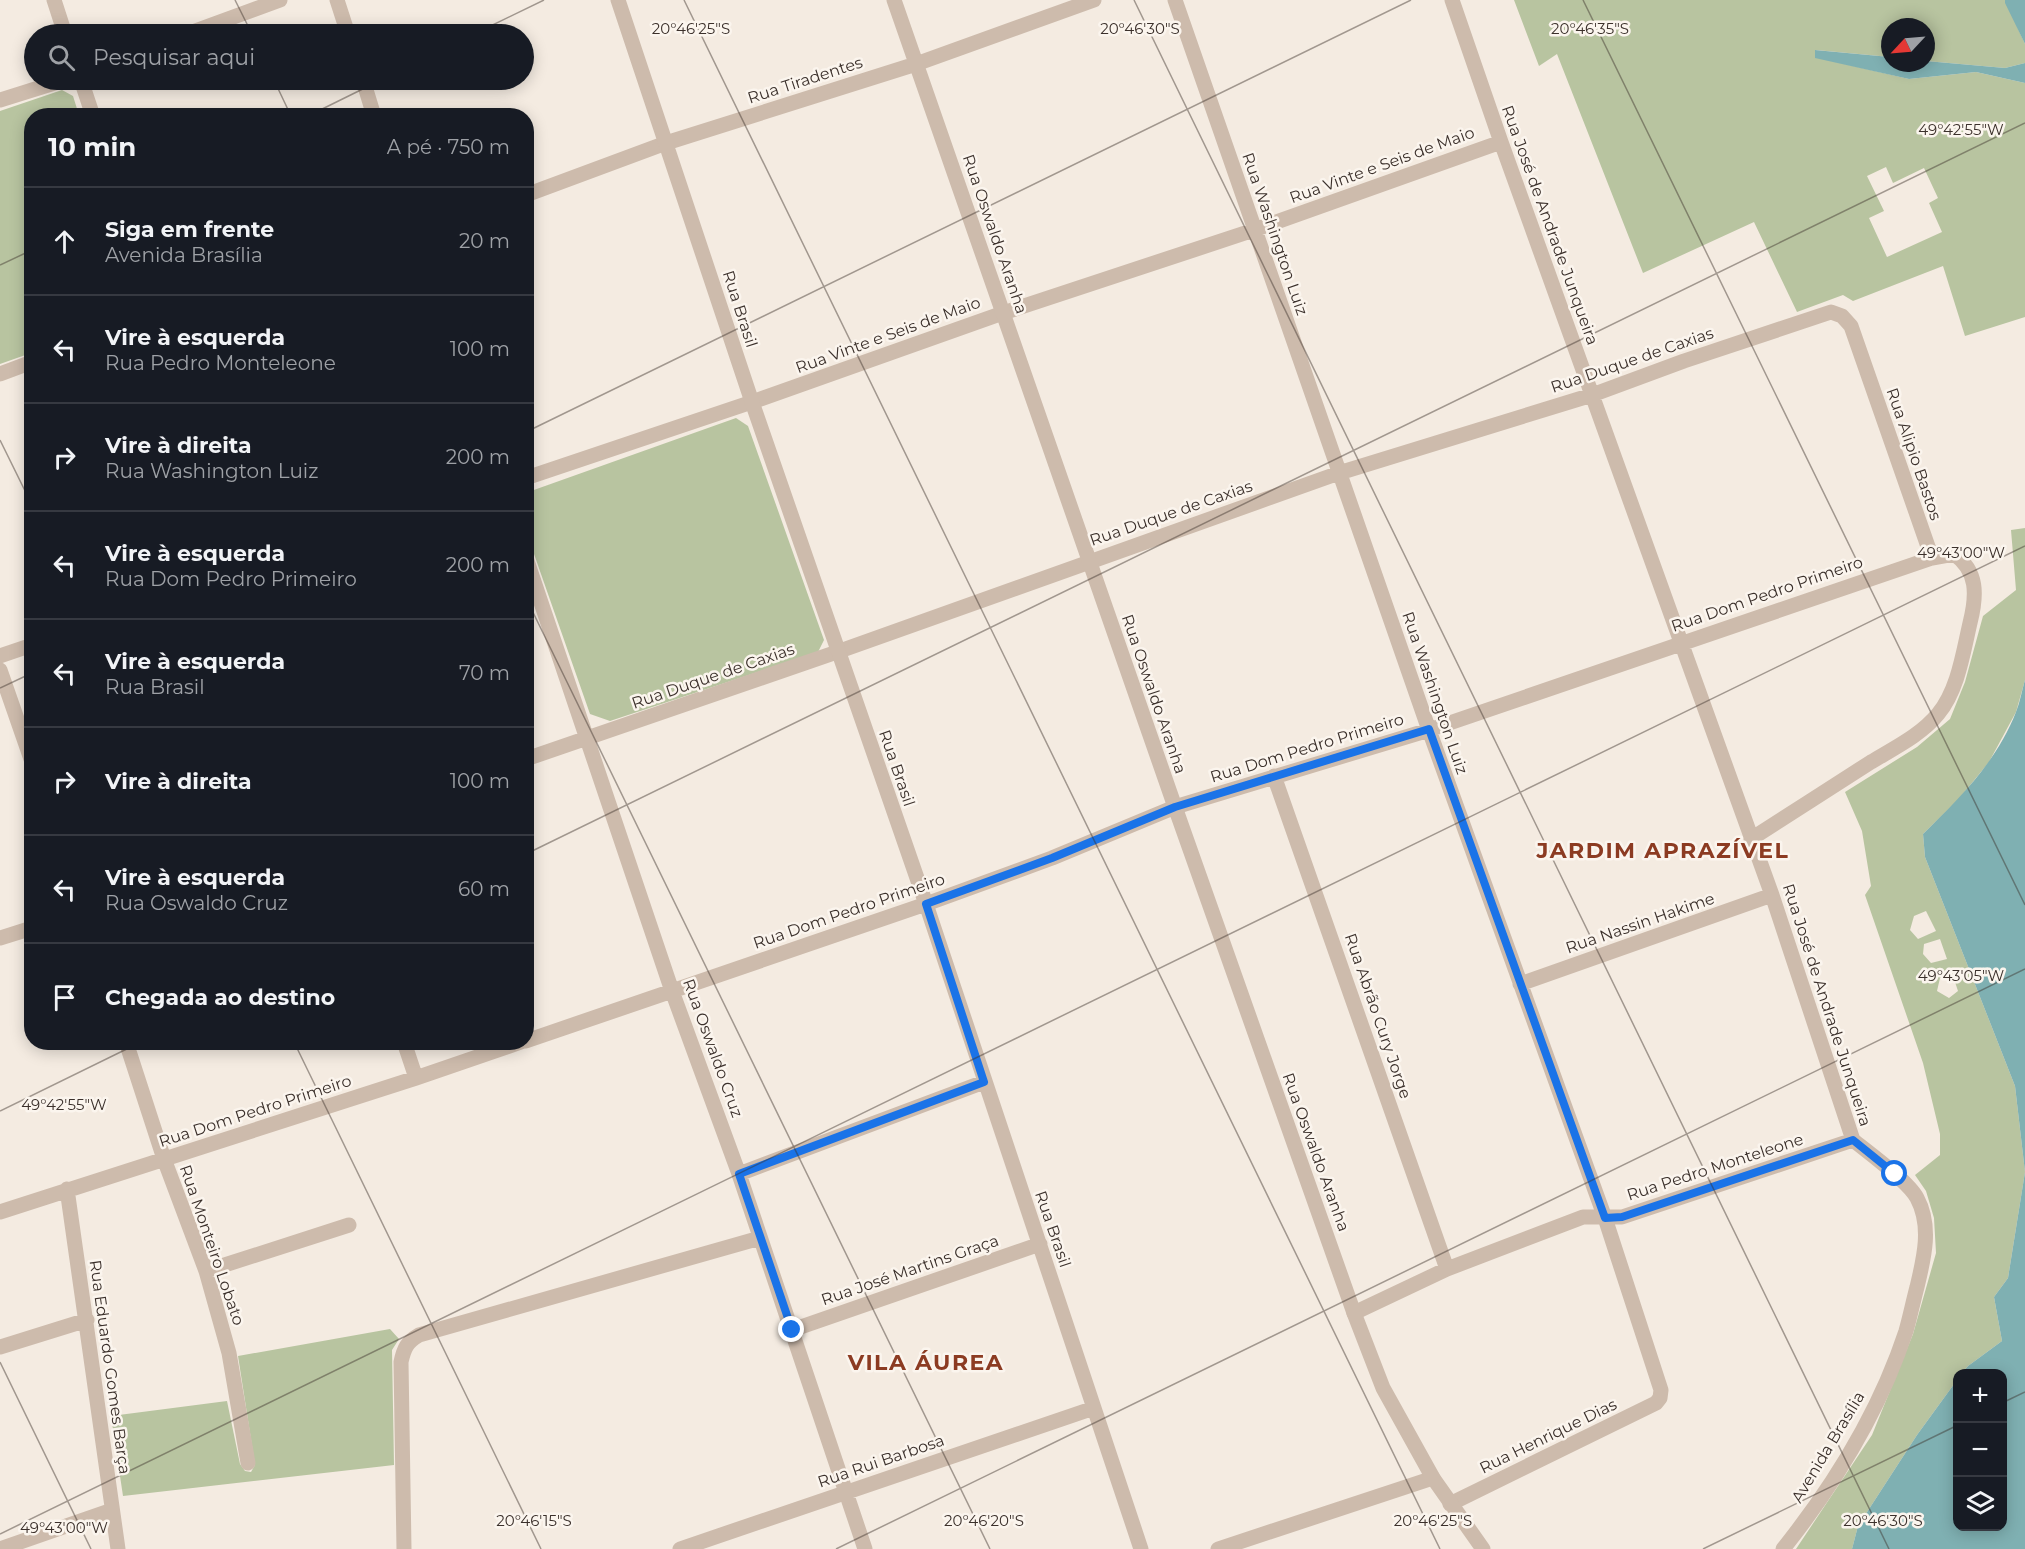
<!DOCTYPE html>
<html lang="pt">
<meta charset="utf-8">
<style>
:root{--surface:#171b24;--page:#242831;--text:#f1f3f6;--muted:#9ea1a6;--line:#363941}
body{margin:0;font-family:Montserrat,sans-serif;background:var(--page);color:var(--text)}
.controls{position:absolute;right:18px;bottom:18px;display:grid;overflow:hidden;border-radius:12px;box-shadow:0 3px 15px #0003}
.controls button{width:54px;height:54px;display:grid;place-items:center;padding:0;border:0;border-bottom:2px solid var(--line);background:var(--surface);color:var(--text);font:30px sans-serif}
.compass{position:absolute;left:1881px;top:18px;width:54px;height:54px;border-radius:50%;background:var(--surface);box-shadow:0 3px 15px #0003;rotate:244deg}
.stop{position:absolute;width:18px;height:18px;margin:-14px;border:4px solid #1a73e8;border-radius:50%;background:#fff}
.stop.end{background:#1a73e8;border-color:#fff;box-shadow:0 2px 6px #0008}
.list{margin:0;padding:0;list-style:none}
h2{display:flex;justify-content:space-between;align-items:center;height:78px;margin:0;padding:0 24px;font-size:26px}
h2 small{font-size:20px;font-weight:400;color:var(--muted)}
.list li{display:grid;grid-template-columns:39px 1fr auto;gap:18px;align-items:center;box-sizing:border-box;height:108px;padding:0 24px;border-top:2px solid var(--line)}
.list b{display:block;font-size:22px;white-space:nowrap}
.list p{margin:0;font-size:20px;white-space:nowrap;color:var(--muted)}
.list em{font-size:20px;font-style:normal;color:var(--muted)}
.icon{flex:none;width:33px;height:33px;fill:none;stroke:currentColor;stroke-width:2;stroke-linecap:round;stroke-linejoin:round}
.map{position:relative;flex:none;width:2025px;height:1549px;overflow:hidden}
.search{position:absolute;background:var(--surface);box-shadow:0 3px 15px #0003;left:24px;top:24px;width:510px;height:66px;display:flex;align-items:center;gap:15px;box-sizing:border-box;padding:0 21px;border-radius:33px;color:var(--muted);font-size:22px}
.panel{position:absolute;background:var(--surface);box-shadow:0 3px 15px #0003;left:24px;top:108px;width:510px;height:942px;border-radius:24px}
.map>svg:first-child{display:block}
</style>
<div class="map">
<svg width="2025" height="1549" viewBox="0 0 2025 1549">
<rect width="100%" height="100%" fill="#f4ebe1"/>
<path fill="#b8c4a0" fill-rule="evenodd" d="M1514,0h491l20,44v19l-20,5 -79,-7v-34h-36v30l-74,-7 -1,7 94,22 67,-7 49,11v234l-60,19 -22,-70 -90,35 -10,-6 -46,17 -43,-90 -111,51 -86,-219 -18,12zM1886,167l7,16 31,-15 14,30 -9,5 13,29 -55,25 -18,-39 15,-7 -17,-35z
M62,90l11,6 6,19 -47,1 -1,237 -31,11v-253z
M736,418l12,8 76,214 -6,12 -208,69 -20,-7 -63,-180 -1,-35 5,-8z
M2025,528v152l-9,32 -27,50 -31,38 -35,34 2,23 90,229 10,86 -17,106 -14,19 8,44 -34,25 -6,7 -4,1 -1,6 -40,55 -59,91 -6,23h-56l76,-114 41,-101 23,-81 -2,-35 -8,-27 -11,-16 25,-20v-21l-17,-71 -58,-168 6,-9 -9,-55 -17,-39 72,-45 33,-28 15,-37 18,-66 33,-26 -5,-60zM1926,911l10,20 -18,8 -8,-9 4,-14zM1940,939l7,20 -16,4 -8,-9 1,-10zM1952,973l6,18 -9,7 -12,-7 3,-13z
M390,1329l9,10 -7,11 2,115 -271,31 -12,-80 116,-15 13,63 5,7 6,1 4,-7 -17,-109z"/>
<path fill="#7fb0b2" d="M2005,0h20v44l-20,-41z
M1815,50l75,7v6h36v-2l79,7 20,-5v20l-49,-11 -67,7 -94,-21z
M2025,680v492l-10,-86 -90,-229 -2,-23c37,-36 74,-73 93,-122 4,-10 6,-22 9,-32z
M2025,1172v377h-173l6,-23 59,-91 40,-55 1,146h44v-152l-40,-1 6,-7 34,-25 -8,-44 14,-19z"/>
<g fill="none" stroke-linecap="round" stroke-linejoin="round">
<path stroke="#cdbbac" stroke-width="15" d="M54,0l11,34
M337,0l11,34
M1175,0l254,730 176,488 56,172 -1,8 -4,5 -206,101
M1452,0l49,142 271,753 81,245
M81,80l12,36
M363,80l11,36
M526,195l140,-52
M0,374l32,-12
M526,478l226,-76 251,-89 251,-83 247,-88
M526,558l146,433 67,183 126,375
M0,656l32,-11
M0,670l32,92
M526,759l311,-107 502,-179 253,-78 92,-34 147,-49 11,4 9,10 81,232
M1274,776l173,493
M1175,807l254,-77 503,-172 22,-4c24,17 23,41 16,69 -7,30 -12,67 -32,91 -17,21 -44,34 -67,48 -40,26 -80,51 -120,77
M0,938l32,-10
M1520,984l252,-89
M526,1041l400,-137 215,645
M126,1042l38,117 42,112 23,82 19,110
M404,1042l12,36
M739,1174l245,-92
M67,1189l51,360
M0,1212l416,-134 105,-36
M206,1271l143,-46
M1354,1313l93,-44 136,-52h39l231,-77
M792,1330l248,-86
M0,1347l87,-27
M0,1549l112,-39
M404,1549l-3,-187c3,-14 6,-20 18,-27l341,-97
M680,1549l414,-141
M1218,1549l215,-71
M1783,1549c51,-64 97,-139 123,-218 4,-14 7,-29 11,-44 7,-29 15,-61 0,-89 -9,-17 -48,-45 -64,-58"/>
<path stroke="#cdbbac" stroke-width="15" d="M618,0l134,402 174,502 126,-46 123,-51
M894,0l281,807 179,506 29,75 50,90 50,71
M187,34l93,-34
M0,100l64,-20
M666,143l250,-79 178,-64"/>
</g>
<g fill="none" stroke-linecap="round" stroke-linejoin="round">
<path stroke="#1a73e8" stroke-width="8" d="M792,1330l-53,-156 245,-92 -58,-178 126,-46 123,-51 254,-78 176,489 17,-1 231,-77 42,34"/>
</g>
<path fill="none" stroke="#3b302b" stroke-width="1.5" stroke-opacity="0.45" d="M235,0l17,34M684,0l756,1549M1134,0l755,1549M1583,0l442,905M474,34l70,-34M274,80l17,36M308,116l73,-36M0,265l32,-15M526,432l885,-432M0,440l32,65M526,598l464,951M0,688l32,-15M526,854l1499,-731M294,1042l247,507M0,1111l141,-69M0,1362l91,187M2002,1403l23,-11M0,1534l2025,-988M836,1549l1189,-580M1703,1549l255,-124"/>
<g text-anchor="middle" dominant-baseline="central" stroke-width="5" stroke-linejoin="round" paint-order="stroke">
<g font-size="16" fill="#3b302b" stroke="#fbf5ee">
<text transform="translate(805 80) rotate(-18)">Rua Tiradentes</text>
<text transform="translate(1382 165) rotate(-20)">Rua Vinte e Seis de Maio</text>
<text transform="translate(1550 225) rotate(70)">Rua José de Andrade Junqueira</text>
<text transform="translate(995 234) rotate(71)">Rua Oswaldo Aranha</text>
<text transform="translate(1275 234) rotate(71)">Rua Washington Luiz</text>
<text transform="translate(740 309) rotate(72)">Rua Brasil</text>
<text transform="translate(888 335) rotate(-20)">Rua Vinte e Seis de Maio</text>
<text transform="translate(1632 360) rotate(-19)">Rua Duque de Caxias</text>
<text transform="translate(1914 454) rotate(71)">Rua Alipio Bastos</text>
<text transform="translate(1171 513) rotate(-19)">Rua Duque de Caxias</text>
<text transform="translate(1767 594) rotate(-19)">Rua Dom Pedro Primeiro</text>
<text transform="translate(713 676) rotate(-19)">Rua Duque de Caxias</text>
<text transform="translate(1435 693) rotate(71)">Rua Washington Luiz</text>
<text transform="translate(1154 694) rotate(71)">Rua Oswaldo Aranha</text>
<text transform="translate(1307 748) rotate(-17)">Rua Dom Pedro Primeiro</text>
<text transform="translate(897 768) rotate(71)">Rua Brasil</text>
<text transform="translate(849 911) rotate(-19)">Rua Dom Pedro Primeiro</text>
<text transform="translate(1640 923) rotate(-19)">Rua Nassin Hakime</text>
<text transform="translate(1827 1005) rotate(72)">Rua José de Andrade Junqueira</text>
<text transform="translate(1378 1016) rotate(71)">Rua Abrão Cury Jorge</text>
<text transform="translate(713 1048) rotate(70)">Rua Oswaldo Cruz</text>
<text transform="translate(255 1111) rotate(-18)">Rua Dom Pedro Primeiro</text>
<text transform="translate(1316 1152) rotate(70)">Rua Oswaldo Aranha</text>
<text transform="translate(1715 1167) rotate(-18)">Rua Pedro Monteleone</text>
<text transform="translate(1053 1229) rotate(71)">Rua Brasil</text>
<text transform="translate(212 1245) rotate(71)">Rua Monteiro Lobato</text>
<text transform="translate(910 1270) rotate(-19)">Rua José Martins Graça</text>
<text transform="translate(110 1367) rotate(82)">Rua Eduardo Gomes Barça</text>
<text transform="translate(1548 1436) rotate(-26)">Rua Henrique Dias</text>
<text transform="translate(1828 1447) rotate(-59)">Avenida Brasília</text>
<text transform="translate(881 1461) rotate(-19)">Rua Rui Barbosa</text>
</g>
<g font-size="22" font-weight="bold" letter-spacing="1.5" fill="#8c3b22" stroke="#fbf5ee">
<text x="1663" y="850">JARDIM APRAZÍVEL</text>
<text x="926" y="1362">VILA ÁUREA</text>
</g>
</g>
<g font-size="15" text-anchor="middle" fill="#3b302b" stroke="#fbf5ee" stroke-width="5" stroke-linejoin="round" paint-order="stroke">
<text x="691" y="34">20°46'25"S</text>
<text x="1140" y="34">20°46'30"S</text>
<text x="1590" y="34">20°46'35"S</text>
<text x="1961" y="135">49°42'55"W</text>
<text x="1961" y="558">49°43'00"W</text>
<text x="1961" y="981">49°43'05"W</text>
<text x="64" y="1110">49°42'55"W</text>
<text x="534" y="1526">20°46'15"S</text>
<text x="984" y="1526">20°46'20"S</text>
<text x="1433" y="1526">20°46'25"S</text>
<text x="1883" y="1526">20°46'30"S</text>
<text x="64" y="1533">49°43'00"W</text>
</g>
</svg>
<div class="controls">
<button>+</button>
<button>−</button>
<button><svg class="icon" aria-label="layers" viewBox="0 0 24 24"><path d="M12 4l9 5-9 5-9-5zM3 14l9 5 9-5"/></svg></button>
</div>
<svg class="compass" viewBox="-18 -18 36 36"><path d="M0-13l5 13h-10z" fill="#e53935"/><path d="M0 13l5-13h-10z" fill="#9ea1a6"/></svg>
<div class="stop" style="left:1895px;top:1174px"></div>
<div class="stop end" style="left:792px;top:1330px"></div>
<div class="search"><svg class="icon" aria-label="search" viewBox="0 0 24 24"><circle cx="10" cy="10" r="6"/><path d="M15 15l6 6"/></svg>Pesquisar aqui</div>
<section class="panel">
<h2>10 min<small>A pé · 750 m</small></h2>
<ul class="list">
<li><svg class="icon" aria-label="ahead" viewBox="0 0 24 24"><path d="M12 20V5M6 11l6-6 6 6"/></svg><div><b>Siga em frente</b><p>Avenida Brasília</p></div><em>20 m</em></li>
<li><svg class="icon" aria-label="left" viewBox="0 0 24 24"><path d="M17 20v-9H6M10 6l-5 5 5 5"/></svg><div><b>Vire à esquerda</b><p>Rua Pedro Monteleone</p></div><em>100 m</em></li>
<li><svg class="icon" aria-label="right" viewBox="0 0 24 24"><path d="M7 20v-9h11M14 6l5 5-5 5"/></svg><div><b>Vire à direita</b><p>Rua Washington Luiz</p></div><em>200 m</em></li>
<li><svg class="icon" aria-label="left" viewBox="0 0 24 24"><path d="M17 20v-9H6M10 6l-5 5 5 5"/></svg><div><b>Vire à esquerda</b><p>Rua Dom Pedro Primeiro</p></div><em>200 m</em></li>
<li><svg class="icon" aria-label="left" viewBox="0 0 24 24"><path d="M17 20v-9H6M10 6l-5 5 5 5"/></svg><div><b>Vire à esquerda</b><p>Rua Brasil</p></div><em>70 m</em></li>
<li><svg class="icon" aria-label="right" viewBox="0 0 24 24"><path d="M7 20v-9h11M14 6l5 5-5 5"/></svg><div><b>Vire à direita</b></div><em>100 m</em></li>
<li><svg class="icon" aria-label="left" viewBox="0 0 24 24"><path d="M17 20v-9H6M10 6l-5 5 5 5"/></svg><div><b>Vire à esquerda</b><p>Rua Oswaldo Cruz</p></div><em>60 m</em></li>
<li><svg class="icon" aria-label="arrive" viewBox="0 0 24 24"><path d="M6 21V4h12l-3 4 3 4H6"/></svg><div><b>Chegada ao destino</b></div></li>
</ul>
</section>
</div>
